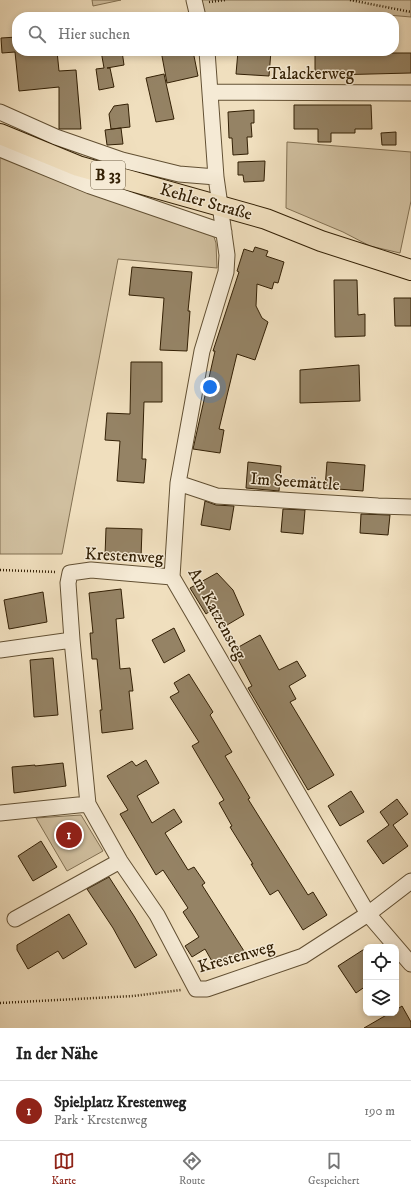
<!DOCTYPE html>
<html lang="de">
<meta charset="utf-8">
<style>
:root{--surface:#fff;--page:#f2f2f2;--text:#222;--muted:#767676;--line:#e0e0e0;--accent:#8f2418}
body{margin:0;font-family:"IM FELL DW Pica",serif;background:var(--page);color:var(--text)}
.controls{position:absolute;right:12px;bottom:12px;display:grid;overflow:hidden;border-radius:8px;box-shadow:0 2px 6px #0003}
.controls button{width:36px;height:36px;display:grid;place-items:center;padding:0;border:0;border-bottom:1px solid var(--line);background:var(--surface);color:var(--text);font:20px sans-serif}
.you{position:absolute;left:210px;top:387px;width:14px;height:14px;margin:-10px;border:3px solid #fff;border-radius:50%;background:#1a73e8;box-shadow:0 0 0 6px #1a73e833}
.badge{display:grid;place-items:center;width:26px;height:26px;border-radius:50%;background:var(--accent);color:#fff;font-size:13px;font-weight:700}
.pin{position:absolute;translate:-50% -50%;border:2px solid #fff;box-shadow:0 1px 4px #0006}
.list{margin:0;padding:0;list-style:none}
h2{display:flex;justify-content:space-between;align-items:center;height:52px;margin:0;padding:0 16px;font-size:17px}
h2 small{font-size:13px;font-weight:400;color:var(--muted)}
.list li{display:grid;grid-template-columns:26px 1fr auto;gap:12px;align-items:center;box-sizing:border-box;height:60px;padding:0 16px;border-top:1px solid var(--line)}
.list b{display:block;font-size:15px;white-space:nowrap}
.list p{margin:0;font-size:13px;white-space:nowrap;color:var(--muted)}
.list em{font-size:13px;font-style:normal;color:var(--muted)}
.icon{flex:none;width:22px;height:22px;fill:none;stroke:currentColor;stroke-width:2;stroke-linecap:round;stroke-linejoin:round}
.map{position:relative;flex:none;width:411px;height:1028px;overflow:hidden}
.search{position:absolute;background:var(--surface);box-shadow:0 2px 6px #0003;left:12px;right:12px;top:12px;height:44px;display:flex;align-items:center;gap:10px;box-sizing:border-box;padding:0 14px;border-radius:16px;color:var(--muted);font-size:15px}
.sheet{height:112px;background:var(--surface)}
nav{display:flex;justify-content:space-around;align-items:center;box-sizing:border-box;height:56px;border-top:1px solid var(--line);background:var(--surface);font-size:11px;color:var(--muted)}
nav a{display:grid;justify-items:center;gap:2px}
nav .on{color:var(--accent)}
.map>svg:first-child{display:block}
</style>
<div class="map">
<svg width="411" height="1028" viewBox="0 0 411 1028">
<rect width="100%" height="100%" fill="#f0dfbe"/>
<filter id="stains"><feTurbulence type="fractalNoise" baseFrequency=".005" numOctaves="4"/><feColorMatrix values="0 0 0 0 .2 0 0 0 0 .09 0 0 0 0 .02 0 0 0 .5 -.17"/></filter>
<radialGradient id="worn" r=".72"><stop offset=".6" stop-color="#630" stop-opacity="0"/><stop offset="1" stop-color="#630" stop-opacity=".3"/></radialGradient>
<path fill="#d0bf9f" stroke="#827052" d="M92,0h29l-28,6z
M202,0h209v17l-35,-3 -171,2z
M287,142l124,10v49l-11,52 -30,-7 -27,-14 -57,-24z
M0,157l213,77 3,9 1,25 -99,-9 -56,295h-62z
M81,815l22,36 -36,20 -31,-53z"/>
<path fill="#958365" stroke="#332005" d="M17,37v14h40l2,20 17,-1 5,59h-22v-42l-40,4 -4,-39 -13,1 -1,-15z
M101,51h21l2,14 -17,3h3l4,19 -15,3 -3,-21 8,-1z
M161,51h32l5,25 -31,7z
M238,51h33l-2,25 -33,-2z
M315,51h41l1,2h54v20l-80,2 1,-3h-17z
M164,74l10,45 -18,3 -10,-44z
M128,104l2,23 -19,2 -2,-15 5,-8z
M294,105h77l1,24h-17v4h-24v9h-13v-13h-24z
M254,110v13h-3l1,14h-5l1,17 -15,1 -1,-17h-3l-1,-26z
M121,128l2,16 -16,1 -2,-15z
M396,132v13h-14l-1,-12z
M265,161l-1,20 -20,1 -1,-7h-5v-13z
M255,247l13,4 -2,5 18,6 -6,21 -4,-1 -2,7 -15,-5 -1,22 6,12 6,4 -13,38 -18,-6 -18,75 5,1 -4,23 -27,-4 22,-98h-2l26,-79 -2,-1 7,-22 9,3z
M132,267l60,5 -4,39h2l-3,40 -27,-1 4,-52 -35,-3z
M334,280h23l1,35 7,-1v22l-30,1z
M394,298h17v28h-16z
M131,362h31v40h-18l-2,57h4l-2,24 -27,-2 3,-40 -15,-1 2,-27 23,1z
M359,365l1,36 -60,2v-33z
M248,462l33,4 -2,25 -33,-3z
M327,462l38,3 -2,26 -38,-3z
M205,501l11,4 18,1 -4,24 -29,-5z
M283,509l22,1 -2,24 -22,-2z
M361,514l29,1 -2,20 -28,-2z
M106,528l36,1 -1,29 -36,-2z
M217,573l16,17 11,25 -22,13 -12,-17 -4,3 -16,-26z
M121,589l3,29 -8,1 4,50 10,-1 3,23h-4l4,38 -31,4 -2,-23h2l-5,-51h-5l-2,-26h3l-4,-40z
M43,592l4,30 -38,7 -5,-29z
M174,628l11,23 -21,12 -12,-23z
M260,635l19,35 18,-9 9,15 -17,10 7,13 -6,3 44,73 -26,15 -60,-102 4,-2 -17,-32v-5z
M53,658l5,57 -24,2 -4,-57z
M189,674l24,38 -3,3 22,37 -7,4 25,42 -2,1 60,96 5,-3 14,23 -24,15 -25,-40 -8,5 -19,-31h2l-23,-37 2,-1 -13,-23 5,-3 -32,-54 7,-4 -29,-45 9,-5 -5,-9z
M146,760l13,23 -22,13 15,27 22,-14 8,13 -17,11 23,37 6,-3 11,16 -3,2 42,66 -24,14 -2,-4 -5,2 -8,-14 -13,8 -7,-11 14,-9 -16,-25 5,-4 -25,-38 -7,5 -36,-61 8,-4 -21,-34 25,-15 4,5z
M63,763l3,23 -52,7 -2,-26 23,-2v1z
M351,791l13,21 -24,14 -12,-20z
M397,799l11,15 -15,11 15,21 -25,18 -16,-23 22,-16 -9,-13z
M41,841l16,26 -24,14 -15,-25z
M109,877l25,39 23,39 -22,13 -22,-40 -26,-39z
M69,914l18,30 -24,15 -5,-8 -30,18 -11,-19v-5z
M366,948v38l-10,7 -18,-27z
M402,1006l9,16v6h-47l26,-15h6v-3z"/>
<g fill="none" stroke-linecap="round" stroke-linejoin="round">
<defs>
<path id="minor" d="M194,0l4,17
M207,51l9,126 11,78 -1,17 -24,79 -24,132 -6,94 196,337 43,50
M211,92l200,1
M0,112l56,25 66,23 57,14 37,3
M0,149l90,37 134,46
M178,483l39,13 161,10 33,1
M172,577l-81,-7 -21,3 -2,10 4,57 16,164 32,57 37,54 39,74h11l96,-33 65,-42 43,-33
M0,650l72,-10
M0,813l88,-9
M15,919l105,-58"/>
<path id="major" d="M0,134l78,32 188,53 55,22 90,29"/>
</defs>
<use href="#minor" stroke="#625033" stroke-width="17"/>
<use href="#major" stroke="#332005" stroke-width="22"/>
<path stroke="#332005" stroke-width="2.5" stroke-dasharray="1 2" stroke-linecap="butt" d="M350,0l61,12
M209,2l17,-2
M0,570l56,2
M0,1003l133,-7 48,-6"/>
<use href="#minor" stroke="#f5ead5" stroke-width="15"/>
<use href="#major" stroke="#f0dfbe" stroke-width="20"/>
</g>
<g text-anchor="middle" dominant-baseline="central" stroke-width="3" stroke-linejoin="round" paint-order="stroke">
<rect fill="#f5ead5" stroke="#6d5d43" stroke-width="1" x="91" y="161" width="34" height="28" rx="3"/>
<g font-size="16" font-weight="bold" fill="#332005">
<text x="108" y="175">B 33</text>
</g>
<g font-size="17" fill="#332005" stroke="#f5ead5">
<text x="311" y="74">Talackerweg</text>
<text transform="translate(206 202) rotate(16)">Kehler Straße</text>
<text transform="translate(295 482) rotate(4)">Im Seemättle</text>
<text transform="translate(124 556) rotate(3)">Krestenweg</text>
<text transform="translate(217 614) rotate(61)">Am Katzensteg</text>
<text transform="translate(236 957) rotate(-16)">Krestenweg</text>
</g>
</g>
<rect width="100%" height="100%" filter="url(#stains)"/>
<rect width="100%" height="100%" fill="url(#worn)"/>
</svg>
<div class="controls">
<button><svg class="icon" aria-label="locate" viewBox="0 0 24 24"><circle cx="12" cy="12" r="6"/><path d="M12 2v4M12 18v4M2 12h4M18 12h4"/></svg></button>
<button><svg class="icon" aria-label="layers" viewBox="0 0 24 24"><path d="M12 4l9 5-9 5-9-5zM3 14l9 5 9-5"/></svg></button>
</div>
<div class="you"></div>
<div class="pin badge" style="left:69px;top:835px">1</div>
<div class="search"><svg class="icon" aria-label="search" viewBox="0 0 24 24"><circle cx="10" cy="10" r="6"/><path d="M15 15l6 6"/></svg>Hier suchen</div>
</div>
<section class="sheet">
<h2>In der Nähe<small></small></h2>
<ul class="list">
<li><span class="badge">1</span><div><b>Spielplatz Krestenweg</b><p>Park · Krestenweg</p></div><em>190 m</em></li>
</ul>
</section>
<nav>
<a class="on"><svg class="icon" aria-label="map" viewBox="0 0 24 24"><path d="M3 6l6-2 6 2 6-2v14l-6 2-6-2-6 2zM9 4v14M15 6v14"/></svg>Karte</a>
<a><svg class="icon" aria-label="directions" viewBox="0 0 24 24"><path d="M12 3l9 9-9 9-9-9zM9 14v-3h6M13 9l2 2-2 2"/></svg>Route</a>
<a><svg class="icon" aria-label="saved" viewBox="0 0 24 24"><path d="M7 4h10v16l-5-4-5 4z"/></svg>Gespeichert</a>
</nav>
